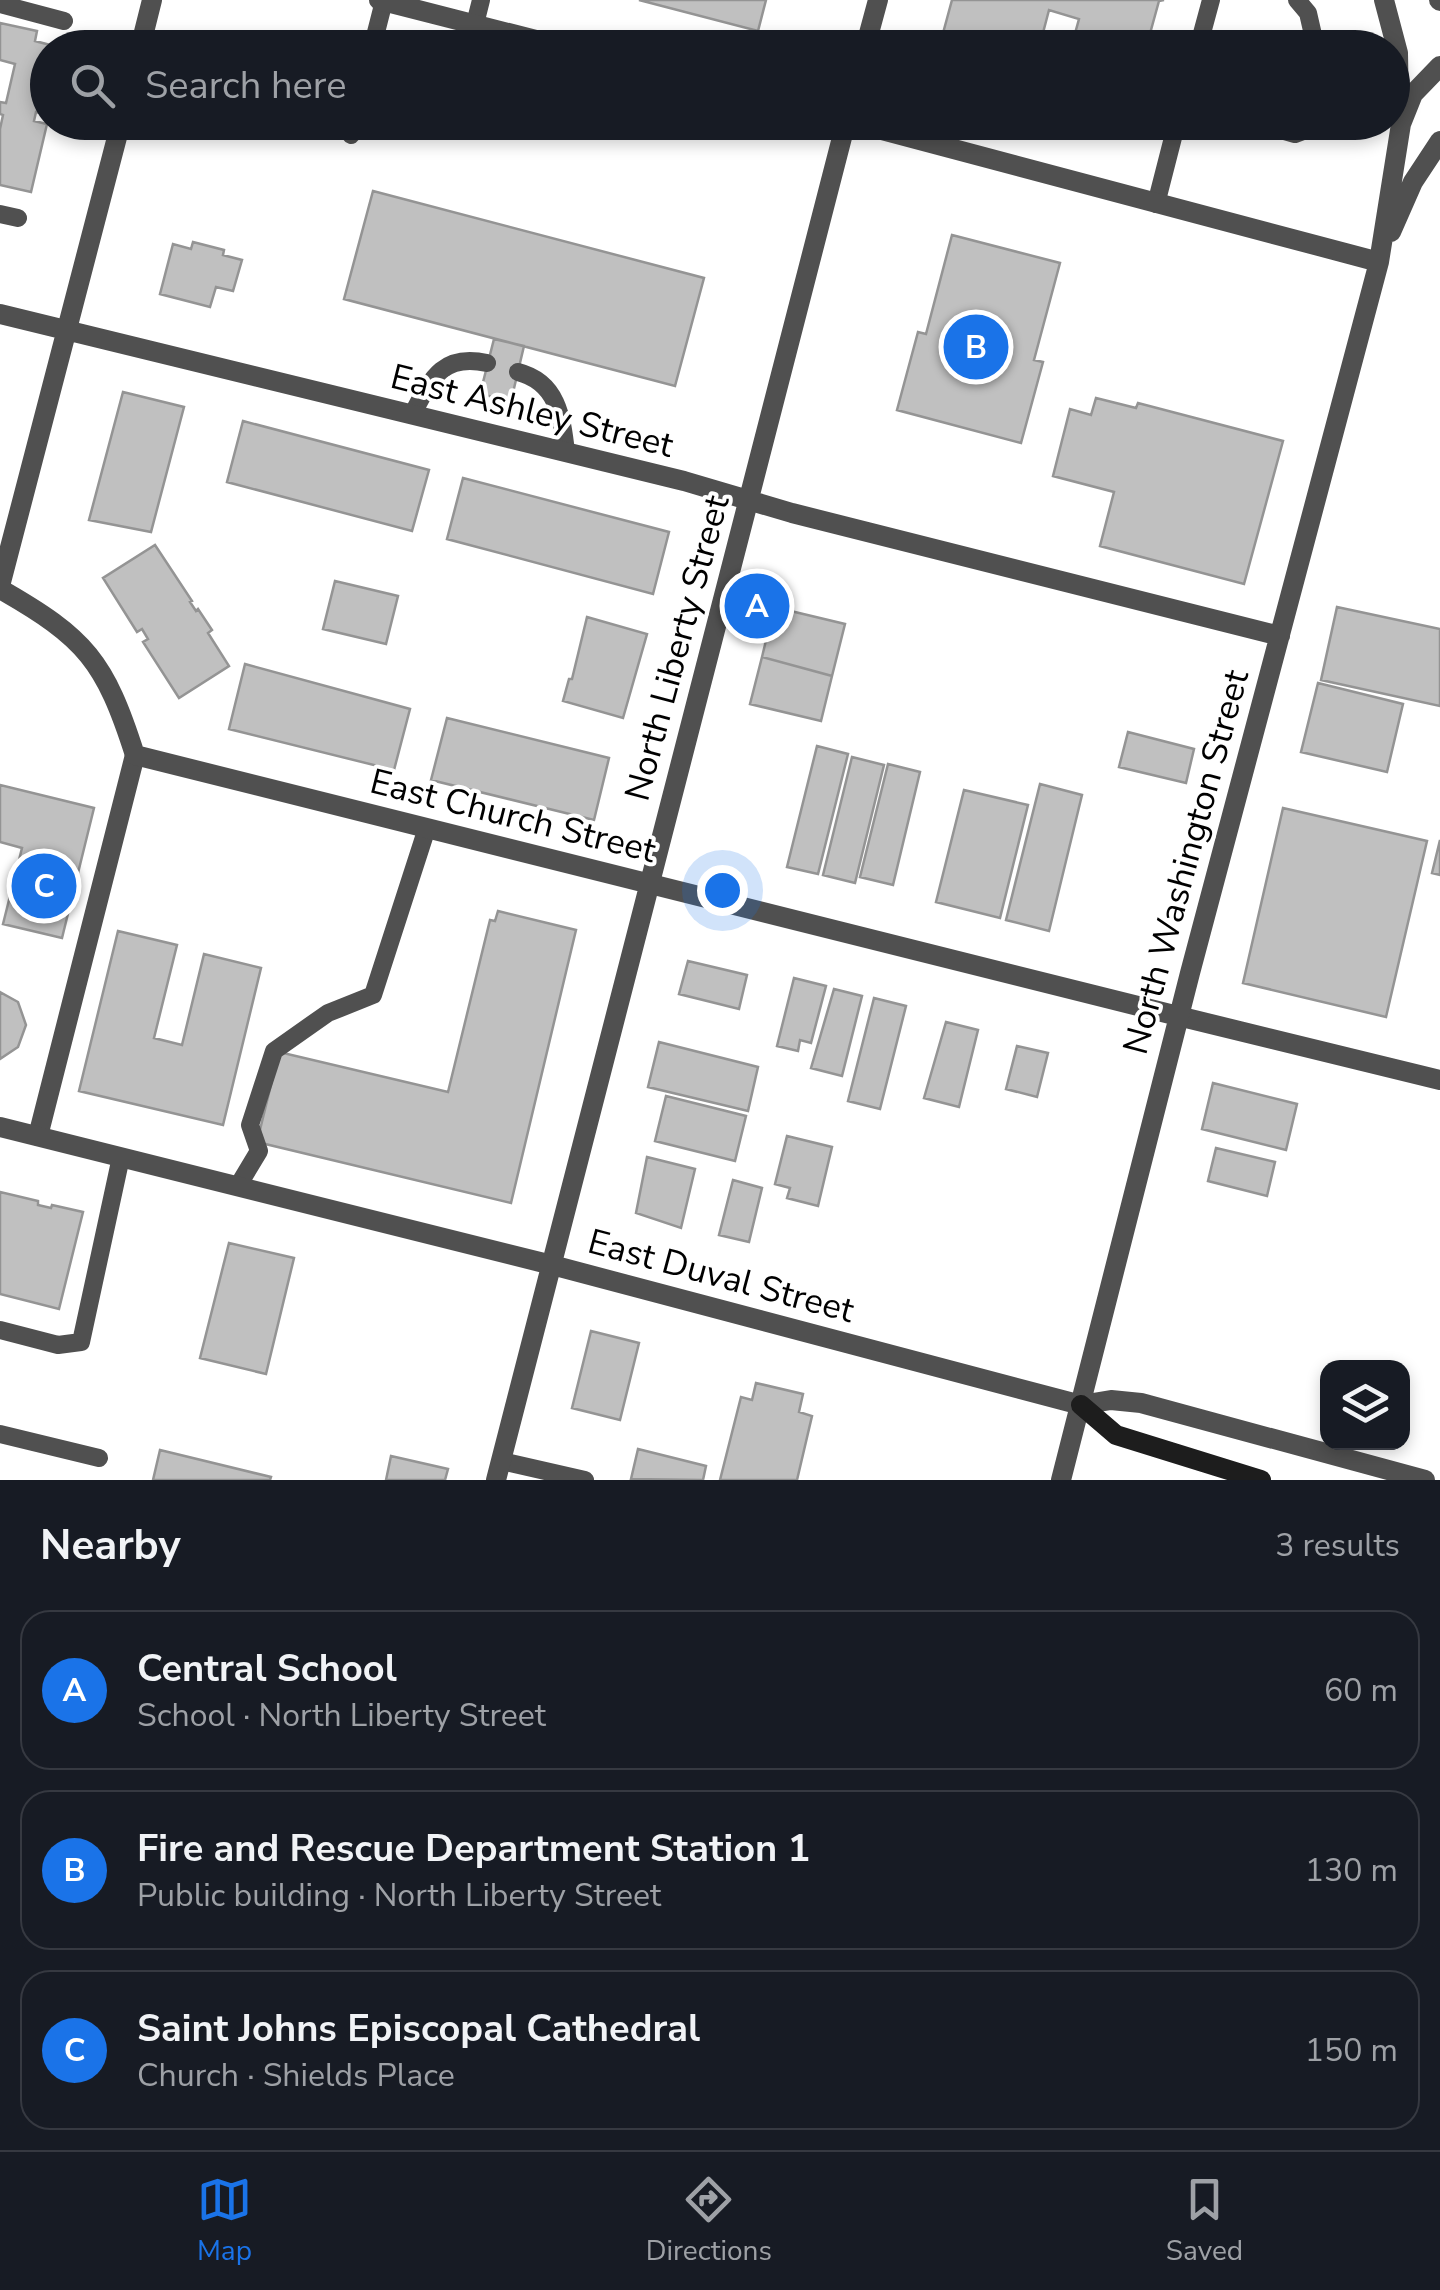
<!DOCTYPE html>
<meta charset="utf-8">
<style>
:root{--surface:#171b24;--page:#20242c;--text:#f1f3f6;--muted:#9ea1a6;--line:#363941;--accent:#1a73e8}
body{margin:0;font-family:"Nunito Sans",sans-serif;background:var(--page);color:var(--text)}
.controls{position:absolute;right:30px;bottom:30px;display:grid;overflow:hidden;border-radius:20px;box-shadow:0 5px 15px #0003}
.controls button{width:90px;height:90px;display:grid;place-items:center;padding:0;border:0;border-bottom:2px solid var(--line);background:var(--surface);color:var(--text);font:50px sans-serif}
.you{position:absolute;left:722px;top:890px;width:35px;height:35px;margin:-25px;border:8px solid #fff;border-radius:50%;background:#1a73e8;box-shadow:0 0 0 15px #1a73e833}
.badge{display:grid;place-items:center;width:65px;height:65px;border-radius:50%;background:var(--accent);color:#fff;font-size:32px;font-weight:700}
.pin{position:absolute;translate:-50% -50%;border:5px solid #fff;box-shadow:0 2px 10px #0006}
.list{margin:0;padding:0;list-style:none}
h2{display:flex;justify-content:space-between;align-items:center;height:130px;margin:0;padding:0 40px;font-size:42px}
h2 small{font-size:32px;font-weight:400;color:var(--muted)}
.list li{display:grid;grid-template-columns:65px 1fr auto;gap:30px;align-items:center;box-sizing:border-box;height:160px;margin:0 20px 20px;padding:0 20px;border:2px solid var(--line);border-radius:30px}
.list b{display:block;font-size:38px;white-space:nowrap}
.list p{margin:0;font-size:32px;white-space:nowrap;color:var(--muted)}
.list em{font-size:32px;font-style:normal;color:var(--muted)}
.icon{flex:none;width:55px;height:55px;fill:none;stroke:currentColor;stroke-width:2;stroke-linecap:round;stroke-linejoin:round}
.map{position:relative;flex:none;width:1440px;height:1480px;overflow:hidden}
.search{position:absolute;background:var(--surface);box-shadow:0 5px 15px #0003;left:30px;right:30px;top:30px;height:110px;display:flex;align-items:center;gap:25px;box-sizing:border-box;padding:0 35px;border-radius:55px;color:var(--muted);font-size:38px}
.sheet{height:670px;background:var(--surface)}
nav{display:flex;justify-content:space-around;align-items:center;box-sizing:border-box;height:140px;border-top:2px solid var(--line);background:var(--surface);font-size:28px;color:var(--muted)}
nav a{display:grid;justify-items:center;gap:5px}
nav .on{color:var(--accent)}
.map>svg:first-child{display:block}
</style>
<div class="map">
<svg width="1440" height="1480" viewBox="0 0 1440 1480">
<rect width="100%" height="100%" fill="#fff"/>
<path fill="#c0c0c0" stroke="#949494" stroke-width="2.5" d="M639,0h127l-8,31z
M952,0h212l-5,1 -13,47h-75l8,-29 -30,-9 -10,38h-100z
M0,23l37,8 -2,10 27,7h-14v67l-12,-3 -2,9 13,3 -16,68 -31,-7v-56l3,-14 -3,-1v-12l6,1 9,-39 -15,-4z
M1049,122h30l-2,8z
M373,191l331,87 -29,108 -331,-87z
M952,235l108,28 -26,97 9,2 -22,81 -124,-33 21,-78 8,2z
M193,242l31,8 -1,5 19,5 -9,31 -17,-4 -6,20 -50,-13 13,-50 18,5z
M494,339l30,7 -13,55 -31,-7z
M123,392l61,15 -33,125 -62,-12z
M1096,398l40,10 2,-5 145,38 -39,143 -144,-38 14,-54 -61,-16 17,-67 21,6z
M243,421l186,49 -17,61 -185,-49z
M463,478l206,54 -16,62 -206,-55z
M155,545l37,56 -2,1 6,9 2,-2 14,21 -4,3 21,33 -50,32 -36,-56 5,-3 -6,-10 -5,3 -34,-54z
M335,581l63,15 -12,48 -63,-15z
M774,607l71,17 -13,52 -70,-19z
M1337,607l103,22v77l-119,-26z
M587,617l60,17 -24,84 -60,-17 6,-22h3z
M762,657l70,19 -11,45 -71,-17z
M245,664l165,45 -16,61 -165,-41z
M1318,683l85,21 -16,68 -86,-20z
M447,718l162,40 -15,62 -163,-40z
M1128,732l66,17 -8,34 -67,-16z
M817,746l31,8 -30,120 -31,-7z
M852,757l32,8 -29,118 -32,-8z
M888,764l32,8 -27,113 -33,-8z
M1040,784l42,11 -33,136 -43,-11z
M0,785l94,23 -32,130 -59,-14 19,-76 -22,-6z
M964,790l64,15 -28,113 -64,-16z
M1283,808l144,33 -41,176 -143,-34z
M1440,840v35l-8,-2z
M498,911l78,19 -65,273 -254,-61 22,-90 169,40 42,-172 5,1z
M118,931l59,14 -23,93 28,7 22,-91 57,14 -38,157 -144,-34z
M688,961l59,14 -8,34 -60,-15z
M794,978l32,8 -15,57 -11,-3 -2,11 -21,-5z
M834,989l28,7 -20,80 -31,-8z
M0,992l18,10 8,23 -8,22 -18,12z
M874,998l32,8 -26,103 -32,-8z
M946,1022l32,8 -19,77 -35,-9z
M659,1042l99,25 -10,44 -100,-24z
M1017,1046l31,7 -11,44 -31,-8z
M1213,1083l84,21 -11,46 -84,-21z
M666,1096l80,20 -11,45 -80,-20z
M787,1136l45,11 -14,59 -31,-8 3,-10 -15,-4z
M1216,1148l59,14 -8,34 -59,-15z
M647,1157l48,12 -14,59 -45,-15z
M733,1180l29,8 -13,54 -30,-7z
M0,1192l38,9v4l13,3 1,-3 31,7 -24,97 -59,-15z
M229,1243l65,15 -28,116 -66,-16z
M591,1331l48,12 -19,77 -48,-12z
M756,1383l47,11 -4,18 13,4 -15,64h-77l21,-83 11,3z
M638,1449l68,17 -3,14 -72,-1z
M160,1450l111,27 -1,3h-117z
M391,1456l57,13 -3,11h-59z"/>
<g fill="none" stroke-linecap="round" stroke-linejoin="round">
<path stroke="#505050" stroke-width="18" d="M1297,0l11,13 8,35
M0,4l64,17
M475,24l6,-24
M372,48l12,-47
M1198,48l13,-48
M1253,122l42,12 8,-3 2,-9
M351,135l3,-13
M1156,204l21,-82
M0,214l18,4
M518,372c39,10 44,44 48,80
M412,415c19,-36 30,-62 75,-52
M238,1186l21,-35 -9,-26 24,-74 54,-38 45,-18 54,-167
M0,1330l58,15 23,-3 40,-185
M0,1434l99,24
M501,1461l84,19"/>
<path stroke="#505050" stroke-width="20" d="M1178,1016l262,64
M38,1136l97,-381"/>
<path stroke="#505050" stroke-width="20" d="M379,0l188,48
M1384,0l14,53 1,63
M1439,0l1,1
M140,48l12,-48
M865,48l13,-48
M852,122l527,140
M1391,232l22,-50 27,-41
M0,314l684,167 108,32 488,123
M0,586l121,-464
M0,589c86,49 105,72 135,166l1043,261
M0,1127l552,138 529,140 30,-5 30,3 284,77
M496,1480l350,-1358
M1061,1480l129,-507 189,-711 22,-138 12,-30 27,-28"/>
<path stroke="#1d1d1d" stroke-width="20" d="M1081,1405l35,30 145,45"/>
</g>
<g text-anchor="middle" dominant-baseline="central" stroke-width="8" stroke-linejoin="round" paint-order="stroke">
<g font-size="35" fill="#000" stroke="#fff">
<text transform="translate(532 411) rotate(14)">East Ashley Street</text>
<text transform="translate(677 648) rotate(-75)">North Liberty Street</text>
<text transform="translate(513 816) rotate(14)">East Church Street</text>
<text transform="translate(1186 862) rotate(-75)">North Washington Street</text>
<text transform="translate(721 1276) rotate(15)">East Duval Street</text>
</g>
</g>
</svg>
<div class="controls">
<button><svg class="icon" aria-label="layers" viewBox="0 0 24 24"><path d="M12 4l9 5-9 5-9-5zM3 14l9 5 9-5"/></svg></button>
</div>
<div class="you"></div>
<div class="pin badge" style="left:757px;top:606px">A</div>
<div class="pin badge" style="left:976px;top:347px">B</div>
<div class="pin badge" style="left:44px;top:886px">C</div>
<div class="search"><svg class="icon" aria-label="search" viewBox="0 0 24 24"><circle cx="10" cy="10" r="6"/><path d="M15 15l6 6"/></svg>Search here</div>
</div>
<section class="sheet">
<h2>Nearby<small>3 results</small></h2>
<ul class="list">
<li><span class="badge">A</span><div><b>Central School</b><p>School · North Liberty Street</p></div><em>60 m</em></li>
<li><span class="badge">B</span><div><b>Fire and Rescue Department Station 1</b><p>Public building · North Liberty Street</p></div><em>130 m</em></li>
<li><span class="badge">C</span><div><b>Saint Johns Episcopal Cathedral</b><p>Church · Shields Place</p></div><em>150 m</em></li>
</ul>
</section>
<nav>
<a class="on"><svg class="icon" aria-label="map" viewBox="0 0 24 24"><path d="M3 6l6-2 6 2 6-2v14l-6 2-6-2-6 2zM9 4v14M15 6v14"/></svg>Map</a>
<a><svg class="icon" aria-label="directions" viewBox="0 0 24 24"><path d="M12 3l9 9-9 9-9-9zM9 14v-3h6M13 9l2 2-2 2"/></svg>Directions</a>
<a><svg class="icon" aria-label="saved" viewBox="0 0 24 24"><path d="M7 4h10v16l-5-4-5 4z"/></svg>Saved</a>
</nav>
